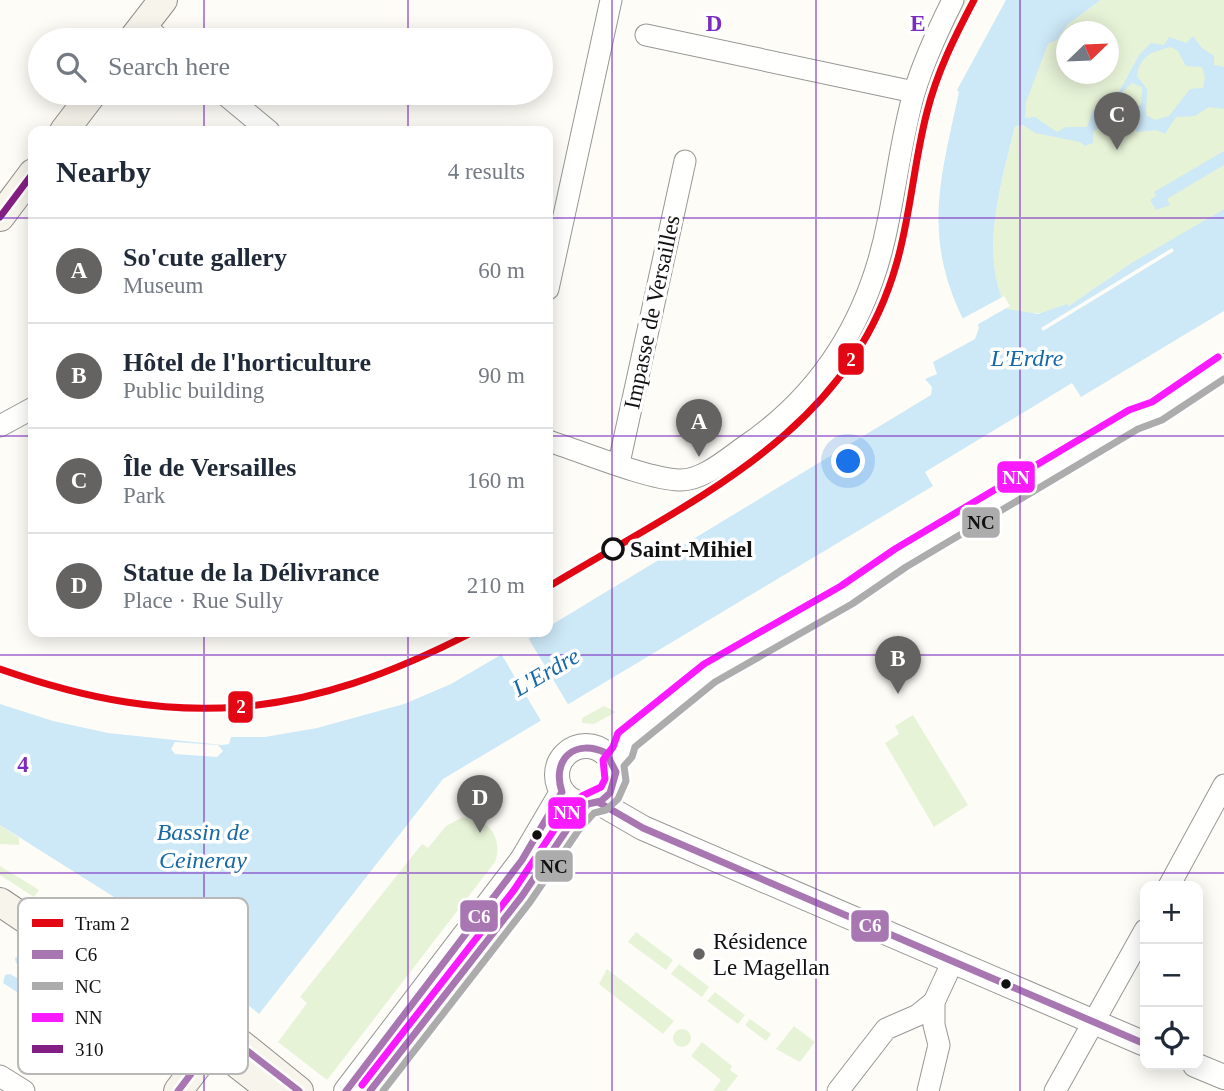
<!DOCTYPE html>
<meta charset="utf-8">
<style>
:root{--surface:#fff;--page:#f2f2f3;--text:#1f2937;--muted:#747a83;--line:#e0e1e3;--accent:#646362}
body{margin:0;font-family:Georgia,serif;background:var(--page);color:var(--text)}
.controls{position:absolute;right:21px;bottom:21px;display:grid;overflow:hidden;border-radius:14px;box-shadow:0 4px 18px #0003}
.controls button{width:63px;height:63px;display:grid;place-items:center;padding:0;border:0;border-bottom:2px solid var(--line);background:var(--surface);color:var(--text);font:35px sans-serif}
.compass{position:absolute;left:1056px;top:21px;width:63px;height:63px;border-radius:50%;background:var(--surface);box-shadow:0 4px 18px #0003;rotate:67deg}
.you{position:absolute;left:849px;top:462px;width:24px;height:24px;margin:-18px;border:5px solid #fff;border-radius:50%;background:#1a73e8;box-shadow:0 0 0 10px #1a73e833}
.badge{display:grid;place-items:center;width:46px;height:46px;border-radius:50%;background:var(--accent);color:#fff;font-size:23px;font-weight:700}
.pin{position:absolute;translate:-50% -58px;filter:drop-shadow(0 2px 4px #0008)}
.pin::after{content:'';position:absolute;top:37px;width:24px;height:21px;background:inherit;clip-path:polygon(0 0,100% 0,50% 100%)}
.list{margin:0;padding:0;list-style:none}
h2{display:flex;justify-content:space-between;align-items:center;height:91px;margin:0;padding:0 28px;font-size:30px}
h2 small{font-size:23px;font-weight:400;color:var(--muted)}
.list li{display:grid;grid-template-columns:46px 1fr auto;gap:21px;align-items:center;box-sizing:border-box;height:105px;padding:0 28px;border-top:2px solid var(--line)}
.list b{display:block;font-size:26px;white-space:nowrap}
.list p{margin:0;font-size:23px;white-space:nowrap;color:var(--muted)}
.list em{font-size:23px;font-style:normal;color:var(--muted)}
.icon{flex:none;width:38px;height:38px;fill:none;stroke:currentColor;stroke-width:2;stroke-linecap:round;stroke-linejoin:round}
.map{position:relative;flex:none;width:1224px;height:1091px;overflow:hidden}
.search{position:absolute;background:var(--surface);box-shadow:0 4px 18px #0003;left:28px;top:28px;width:525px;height:77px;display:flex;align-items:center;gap:18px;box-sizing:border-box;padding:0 24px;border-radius:38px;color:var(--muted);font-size:26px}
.panel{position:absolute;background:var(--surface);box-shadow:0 4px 18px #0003;left:28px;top:126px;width:525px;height:511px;border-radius:14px}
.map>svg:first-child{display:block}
</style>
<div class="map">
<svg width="1224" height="1091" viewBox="0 0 1224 1091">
<rect width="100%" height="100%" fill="#fdfcf7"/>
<path fill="#e7f3d7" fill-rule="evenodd" d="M958,0h20c-55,92 -55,178 -81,278l-16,-3 32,-155z
M1101,0h123v209l-115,69 -3,6 -37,22 -2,-2c-20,11 -39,12 -60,5 -29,-54 -5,-127 8,-183l10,-7v-17l23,-58 9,-4 11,-16zM1066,32h42v42h-42z
M604,706l12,6 -22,12 -12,-1v-5z
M913,715l55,90 -34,22 -49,-84 14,-9 -4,-8z
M461,818c26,-3 43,20 34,44l-168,218 -49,-38 29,-39 -7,-6 122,-153 6,4 18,-22z
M0,825l19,13v7l-19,-1z
M0,866l39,24 -5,7 -34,-22z
M636,932l37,28 -7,10 -38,-28z
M679,964l30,23 -7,10 -31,-23z
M607,969l67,52 -11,13 -64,-50z
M715,992l30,23 -7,9 -31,-23z
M750,1019l21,15 -5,7 -21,-16z
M794,1026l21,16 -15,20 -24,-13z
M673 1038a9 9 0 1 1 18 0a9 9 0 1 1-18 0Z
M702,1042l30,24 -2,4 8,6 -12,15h-13l8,-11 -30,-24z"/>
<path fill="#cde8f7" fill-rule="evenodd" d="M1006,0h95l-33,24 -11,16 -9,4 -22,58 -1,16 10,-1 22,15 9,-5h21l6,-17 27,-20 19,-35 12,-12 13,2 5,-8 17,6 7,-7 9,12 12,8v9l10,2v42l-15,-2 -14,9 -19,1 -11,17 -9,-4 -19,2 -7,-9 -14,-6 -23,15v11l-8,3 -5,-4 -45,-9 -12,-8 -8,1c-13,56 -37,128 -8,183l31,5 29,-10 2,2 61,-42 94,-55v102l-143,86 -9,-14 -147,89 8,14 -490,293 -184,235 -16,-13 5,-28 -9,-18 -17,-7 -24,2 -198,-125v-121l53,17 55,12 114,12 7,-1 2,-7h34l52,-9 87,-24 47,-20 89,-52h8v-5l383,-232 1,-8 -7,-8 12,-5 -4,-12 42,-23 4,-11 -6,-15 -10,6c-41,-84 -22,-142 -4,-227l-2,-2zM1171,47l7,4 8,15 16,1 3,11 -2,10 -13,1 -21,27 -14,4 -9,-5 1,-26 -10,-13c3,-21 15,-24 34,-29zM1132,83l10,4 -1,18 -11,2 -13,-4 -1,-5zM175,742l43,3 5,6 -6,6 -42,-3 -4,-5z
M1224,151v14l-57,34 3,6 -14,5 -6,-10 6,-4 -2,-4z
M22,953l14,9 -1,9 -5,1 -14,-9 -1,-5z
M10,974l14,8 -2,9 -5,1 -14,-9 2,-8z"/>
<path fill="#fdfcf7" d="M1172,248l2,3 -131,80 -2,-3z
M1004,296l6,10 -35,20 -3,-8 -12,2z
M527,636l42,70 -26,18 -43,-72z"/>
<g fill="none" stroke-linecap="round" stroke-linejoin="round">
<defs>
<path id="minor" d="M144,25l17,15
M646,35l268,57
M223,93l46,38
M548,289l63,-289
M0,426l33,-18
M548,441c33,10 99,38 131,39 23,1 48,-21 65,-33 80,-54 126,-131 144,-225 9,-43 14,-87 26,-129 10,-33 24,-63 39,-93
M619,463l66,-302
M1169,886l55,-101
M0,1076l24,15
M838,1091l48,-62 32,-14 16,-13
M928,1091l11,-46 -5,-20v-23l19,-41
M1055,1091l90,-161"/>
<path id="tertiary" d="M557 775a29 29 0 1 1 58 0a29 29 0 1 1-58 0Z
M613,763l10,-11 2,-11 84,-68 99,-59 38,-19 54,-37 234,-139 23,-8 67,-45
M598,802l45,26 502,216
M1195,1065l29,12
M346,1091l176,-231 40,-68
M370,1091l152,-195 66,-92"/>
<path id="secondary" d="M132,40l31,-40
M64,131l29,-38
M0,217l33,-44
M0,902l213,143 59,46
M147,987l47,19 105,85
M178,1091l35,-46"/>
</defs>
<use href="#minor" stroke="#979795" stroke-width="23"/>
<use href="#tertiary" stroke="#979795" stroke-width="26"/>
<use href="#secondary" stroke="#8e8d8b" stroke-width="30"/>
<use href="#minor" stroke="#fffffe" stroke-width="21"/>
<use href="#tertiary" stroke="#fffffe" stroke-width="24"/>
<use href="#secondary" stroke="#f6f4eb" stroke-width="28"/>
<defs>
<path id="bus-1" d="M598,802l45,26 502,216
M178,1091l35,-46 19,-6 67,52
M346,1091l176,-231 40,-68c-11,-33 13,-54 44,-39l10,19 -6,21 -9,8 -13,3 -18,21 -48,71 -152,195"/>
<path id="bus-2" d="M383,1091l147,-189 48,-71 16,-18 12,-3 12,-11 8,-18 -2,-15 8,-9 3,-10 80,-65 137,-78 54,-37 232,-138 24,-9 62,-41"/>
<path id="bus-3" d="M362,1085l152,-195 48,-72 20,-22 19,-9 4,-8 -2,-19 10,-13 5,-14 86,-69 137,-78 54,-37 234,-139 23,-8 66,-45"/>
<path id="bus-4" d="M0,217l33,-44"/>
</defs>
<use href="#bus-1" stroke="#fff" stroke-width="12"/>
<use href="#bus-2" stroke="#fff" stroke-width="12"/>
<use href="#bus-3" stroke="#fff" stroke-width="12"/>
<use href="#bus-4" stroke="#fff" stroke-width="12"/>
<use href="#bus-1" stroke="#a877b2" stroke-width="7"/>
<use href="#bus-2" stroke="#acacac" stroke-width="7"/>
<use href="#bus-3" stroke="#f91aff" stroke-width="7"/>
<use href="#bus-4" stroke="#831f82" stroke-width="7"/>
<defs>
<path id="tram-1" d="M548,587c141,-86 301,-152 349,-325 14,-49 17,-101 30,-150 10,-40 28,-76 47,-112
M0,669c180,63 304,50 473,-37"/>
</defs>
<use href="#tram-1" stroke="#fff" stroke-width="12"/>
<use href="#tram-1" stroke="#e30613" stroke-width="7"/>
</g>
<path fill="none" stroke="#7b2cbf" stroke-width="2" stroke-opacity="0.55" d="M204,0v40M408,0v40M612,0v1091M816,0v1091M1020,0v1091M204,93v38M408,93v38M0,218h33M548,218h676M0,436h33M548,436h676M204,632v459M408,632v459M0,655h1224M0,873h1224"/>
<circle fill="#fff" stroke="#111" stroke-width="3.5" cx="613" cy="549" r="10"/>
<g fill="#111" stroke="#fff" stroke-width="2.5">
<circle cx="537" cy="835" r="6"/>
<circle cx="1006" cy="984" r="6"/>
</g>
<circle fill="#646362" stroke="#fff" stroke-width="2.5" cx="699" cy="954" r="7"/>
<g text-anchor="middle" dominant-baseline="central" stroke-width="7" stroke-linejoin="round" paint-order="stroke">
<g font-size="23" fill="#111" stroke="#fff">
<text transform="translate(652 312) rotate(-78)">Impasse de Versailles</text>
</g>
<g font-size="23" font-weight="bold" fill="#111" stroke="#fff" text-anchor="start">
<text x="630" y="549">Saint-Mihiel</text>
</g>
<g font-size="23" fill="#111" stroke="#fff" text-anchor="start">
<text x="713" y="941">Résidence<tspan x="713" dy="26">Le Magellan</tspan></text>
</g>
<g font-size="24" font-style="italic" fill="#1768a6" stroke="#fff">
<text x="1027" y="358">L'Erdre</text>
<text transform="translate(546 672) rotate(-30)">L'Erdre</text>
<text x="203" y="832">Bassin de<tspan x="203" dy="28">Ceineray</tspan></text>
</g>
</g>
<rect x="18" y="898" width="230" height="176" rx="10" fill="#fff" stroke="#b8b8b8" stroke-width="2"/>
<rect x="32" y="919" width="31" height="8" fill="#e30613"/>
<rect x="32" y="950" width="31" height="9" fill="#a877b2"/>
<rect x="32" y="982" width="31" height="8" fill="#acacac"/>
<rect x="32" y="1013" width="31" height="9" fill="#f91aff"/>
<rect x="32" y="1045" width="31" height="8" fill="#831f82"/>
<g font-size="19" fill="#111">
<text x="75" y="930">Tram 2</text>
<text x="75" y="961">C6</text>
<text x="75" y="993">NC</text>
<text x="75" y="1024">NN</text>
<text x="75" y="1056">310</text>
</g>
<g font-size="23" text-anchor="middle" font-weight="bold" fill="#7b2cbf" stroke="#fff" stroke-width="7" stroke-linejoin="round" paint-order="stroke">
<text x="714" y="31">D</text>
<text x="918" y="31">E</text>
<text x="23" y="772">4</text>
</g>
<g stroke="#fff" stroke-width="2.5">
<rect x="837" y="342" width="28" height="34" rx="7" fill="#e30613"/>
<rect x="996" y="460" width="40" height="34" rx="7" fill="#f91aff"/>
<rect x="961" y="506" width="40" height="33" rx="7" fill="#acacac"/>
<rect x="227" y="690" width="27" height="34" rx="7" fill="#e30613"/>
<rect x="547" y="796" width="40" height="34" rx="7" fill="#f91aff"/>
<rect x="534" y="849" width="40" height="34" rx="7" fill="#acacac"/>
<rect x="459" y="899" width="40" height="34" rx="7" fill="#a877b2"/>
<rect x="850" y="909" width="40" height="34" rx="7" fill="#a877b2"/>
</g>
<g font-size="19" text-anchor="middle" font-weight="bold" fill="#fff">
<text x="851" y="366">2</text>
<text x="1016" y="484">NN</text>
<text x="241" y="713">2</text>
<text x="567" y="819">NN</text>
<text x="479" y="923">C6</text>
<text x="870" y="932">C6</text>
</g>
<g font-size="19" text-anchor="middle" font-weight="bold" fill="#111">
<text x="981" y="529">NC</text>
<text x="554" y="873">NC</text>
</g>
</svg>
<div class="controls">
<button>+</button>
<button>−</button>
<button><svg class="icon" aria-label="locate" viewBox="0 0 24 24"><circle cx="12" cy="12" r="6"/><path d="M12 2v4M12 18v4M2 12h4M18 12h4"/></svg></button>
</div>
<svg class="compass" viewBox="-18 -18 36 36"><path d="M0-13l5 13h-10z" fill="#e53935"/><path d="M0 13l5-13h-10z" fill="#747a83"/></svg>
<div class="you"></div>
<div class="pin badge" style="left:699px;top:457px">A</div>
<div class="pin badge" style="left:898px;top:694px">B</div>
<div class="pin badge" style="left:1117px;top:150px">C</div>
<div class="pin badge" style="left:480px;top:833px">D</div>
<div class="search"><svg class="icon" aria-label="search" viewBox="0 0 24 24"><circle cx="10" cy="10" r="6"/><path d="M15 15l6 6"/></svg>Search here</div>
<section class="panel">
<h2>Nearby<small>4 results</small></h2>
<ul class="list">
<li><span class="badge">A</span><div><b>So'cute gallery</b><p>Museum</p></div><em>60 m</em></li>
<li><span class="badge">B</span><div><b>Hôtel de l'horticulture</b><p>Public building</p></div><em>90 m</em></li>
<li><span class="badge">C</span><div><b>Île de Versailles</b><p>Park</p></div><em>160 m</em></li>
<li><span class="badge">D</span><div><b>Statue de la Délivrance</b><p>Place · Rue Sully</p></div><em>210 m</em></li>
</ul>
</section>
</div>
